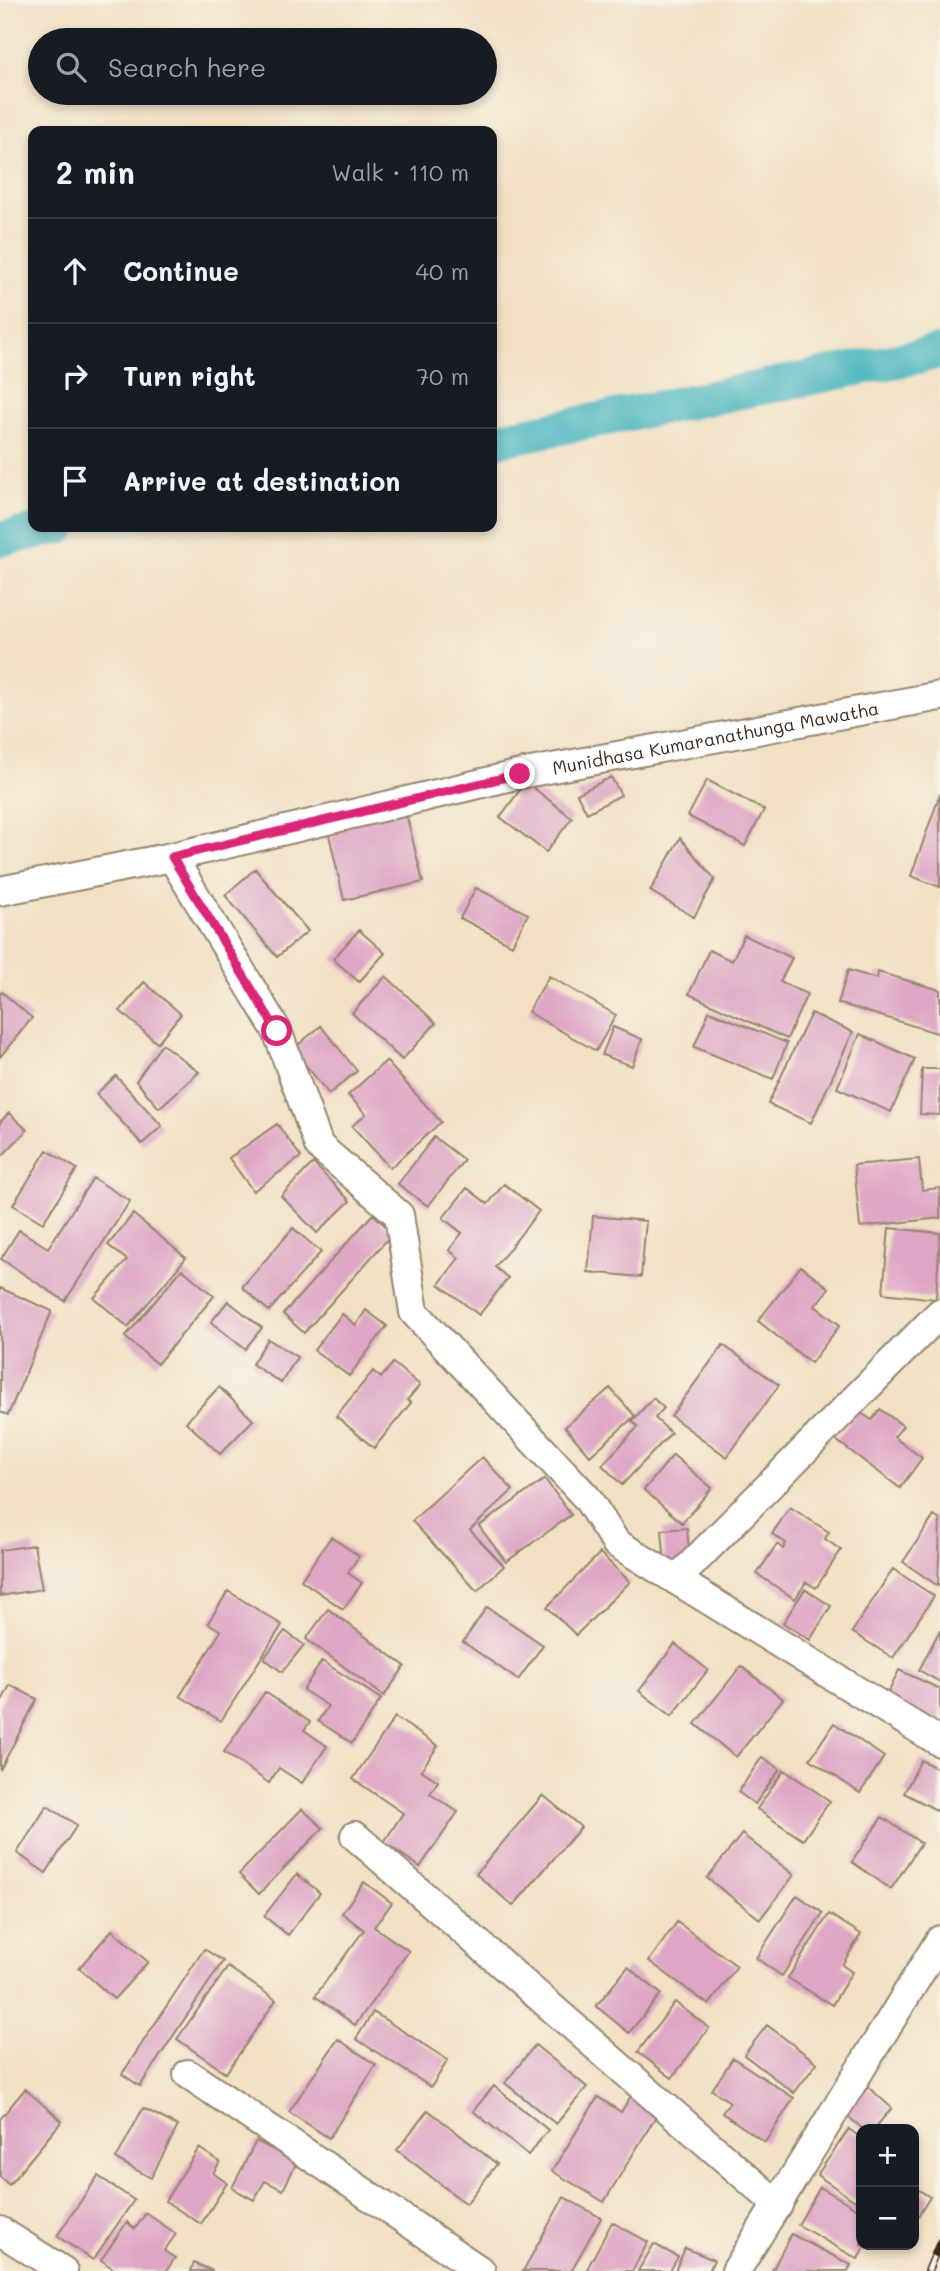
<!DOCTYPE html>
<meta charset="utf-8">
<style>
:root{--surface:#171b24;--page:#242831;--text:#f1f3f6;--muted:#9ea1a6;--line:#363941}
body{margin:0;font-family:Mali,sans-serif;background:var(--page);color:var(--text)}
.controls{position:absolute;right:21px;bottom:21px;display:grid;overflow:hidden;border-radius:14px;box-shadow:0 4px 10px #0003}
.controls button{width:63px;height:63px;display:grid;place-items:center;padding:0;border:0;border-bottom:2px solid var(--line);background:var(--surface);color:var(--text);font:35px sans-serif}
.stop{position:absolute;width:21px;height:21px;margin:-16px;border:5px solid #db2777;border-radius:50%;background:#fff}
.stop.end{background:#db2777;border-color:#fff;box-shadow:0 2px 7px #0008}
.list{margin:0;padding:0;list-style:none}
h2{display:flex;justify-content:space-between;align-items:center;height:91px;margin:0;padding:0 28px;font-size:30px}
h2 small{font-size:23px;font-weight:400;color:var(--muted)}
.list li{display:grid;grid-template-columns:46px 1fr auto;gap:21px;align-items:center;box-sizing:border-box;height:105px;padding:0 28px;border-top:2px solid var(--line)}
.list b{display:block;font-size:26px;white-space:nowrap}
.list em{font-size:23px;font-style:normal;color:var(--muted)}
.icon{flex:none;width:38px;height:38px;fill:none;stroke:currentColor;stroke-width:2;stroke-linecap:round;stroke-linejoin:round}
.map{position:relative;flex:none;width:940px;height:2271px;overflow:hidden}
.search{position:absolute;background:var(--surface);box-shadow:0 4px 10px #0003;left:28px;top:28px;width:469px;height:77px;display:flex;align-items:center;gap:18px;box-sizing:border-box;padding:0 24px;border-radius:38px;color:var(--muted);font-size:26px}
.panel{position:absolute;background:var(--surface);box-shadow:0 4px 10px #0003;left:28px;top:126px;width:469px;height:406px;border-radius:14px}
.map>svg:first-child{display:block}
</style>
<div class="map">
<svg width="940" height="2271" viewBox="0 0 940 2271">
<rect width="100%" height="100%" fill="#f7f3e8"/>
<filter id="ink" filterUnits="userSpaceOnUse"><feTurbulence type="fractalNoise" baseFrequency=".0143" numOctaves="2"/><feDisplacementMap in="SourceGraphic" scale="14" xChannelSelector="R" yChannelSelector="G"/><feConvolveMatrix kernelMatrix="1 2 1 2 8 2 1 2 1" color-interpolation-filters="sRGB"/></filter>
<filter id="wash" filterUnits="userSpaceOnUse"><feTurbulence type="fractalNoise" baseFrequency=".00686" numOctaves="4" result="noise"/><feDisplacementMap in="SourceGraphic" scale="28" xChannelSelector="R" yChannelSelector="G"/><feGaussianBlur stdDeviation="1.57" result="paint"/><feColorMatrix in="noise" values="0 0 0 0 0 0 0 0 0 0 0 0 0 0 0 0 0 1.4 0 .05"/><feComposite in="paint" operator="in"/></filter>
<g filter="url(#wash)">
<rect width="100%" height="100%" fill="#f1e0c3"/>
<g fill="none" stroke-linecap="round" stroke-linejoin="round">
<path stroke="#43b3bd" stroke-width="35" d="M492,441l448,-89
M0,539l60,-12"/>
</g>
<g id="blocks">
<path fill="#dea5c5" d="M611,777l10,18 -34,18 -10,-19z
M707,780l57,30 -19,36 -57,-30z
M526,782l46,36 -26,34 -46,-35z
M940,794v93l-29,-11z
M405,809l18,73 -79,18 -17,-74z
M680,838l35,41 -21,38 -44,-26z
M255,869l53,62 -31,26 -52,-62z
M476,888l52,26 -16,31 -52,-27z
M359,930l26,23 -26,29 -26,-23z
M744,935l48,23 -12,24 27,12 -20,45 -98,-45 20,-44 23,11z
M848,970l29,9 1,-7 62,18v44l-102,-31z
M386,976l50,47 -34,37 -50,-47z
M549,976l67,39 -20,36 -68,-39z
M144,982l37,32 -24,29 -37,-32z
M2,992l30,26 -32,39v-63z
M709,1011l78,32 -14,36 -79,-32z
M811,1013l42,19 -42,91 -43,-19z
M321,1026l36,45 -28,23 -36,-45z
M613,1027l29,12 -10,27 -30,-11z
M860,1034l55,25 -24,53 -54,-24z
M162,1044l37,28 -40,36 -23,-27z
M386,1061l55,61 -51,46 -38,-42 14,-12 -18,-19z
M922,1069h18v46l-20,-1z
M116,1076l46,50 -20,18 -46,-50z
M9,1113l18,17 -27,28v-36z
M277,1124l24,33 -48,34 -24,-33z
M434,1137l30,23 -36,46 -30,-22z
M47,1150l30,19 -34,54 -30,-18z
M919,1159l3,31 18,-2v30l-80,9 -6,-62z
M313,1163l37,38 -33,32 -36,-37z
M93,1178l37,23 -65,100 -64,-42 18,-29 29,18z
M504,1184l35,27 -44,56 13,11 -29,37 -40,-31 20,-26 -10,-8 13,-17 -19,-15 24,-30 21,16z
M133,1214l53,44 -58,69 -34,-29 33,-38 -19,-15z
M373,1214l20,19 -89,100 -21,-19z
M593,1216l53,5 -5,56 -53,-5z
M293,1228l28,24 -52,59 -27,-24z
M889,1228l51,5 -4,66 -53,-6z
M801,1266l28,22 -14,18 25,19 -29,38 -53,-42z
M182,1269l32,27 -57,68 -32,-27z
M0,1288l52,23 -44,104 -8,-3z
M228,1301l34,27 -17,21 -34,-27z
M366,1310l21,16 -38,50 -35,-26 28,-36 14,11z
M268,1339l29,18 -16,26 -29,-19z
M723,1345l56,40 -52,72 -56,-41z
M393,1363l27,22 -13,15 4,3 -37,45 -38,-32 37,-45 8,7z
M219,1387l34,33 -33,34 -34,-32z
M610,1388l25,28 -45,40 -25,-29z
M653,1398l11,10 -9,10 16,15 -49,52 -20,-20 36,-38 -6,-6z
M880,1409l23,17 -9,11 28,21 -22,30 -64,-48 22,-29 14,9z
M673,1455l39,33 -30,35 -38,-33z
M482,1457l31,33 -43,40 34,36 -27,25 -65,-70z
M545,1479l26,36 -65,47 -27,-36z
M790,1507l39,25 -4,7 16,11 -25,38 -10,-6 -11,17 -38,-25 20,-30 6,5 3,-6 -14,-9z
M934,1516l6,4 -2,66 -35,-24z
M687,1528l3,34 -25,3 -3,-35z
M331,1537l28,19 -11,17 14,10 -19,26 -42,-29z
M34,1545l8,44 -42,7v-46z
M600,1553l30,29 -54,53 -29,-28z
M893,1569l41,27 -41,62 -41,-26z
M805,1589l26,17 -21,34 -27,-17z
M228,1591l54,34 -61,96 -41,-25 41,-65 -13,-8z
M487,1607l56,38 -25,35 -55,-38z
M328,1609l77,57 -21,30 -78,-57z
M940,1630v52l-21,-12z
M285,1631l19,14 -22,27 -18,-14z
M675,1644l33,26 -36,46 -33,-25z
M322,1661l59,38 -29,44 -34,-22 10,-15 -25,-16z
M741,1666l42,33 -47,58 -41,-33z
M899,1670l41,19v40l-56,-27z
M10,1685l27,14 -37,71v-65z
M265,1692l45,30 -6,8 23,16 -25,37 -23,-15 -10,15 -45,-31z
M395,1717l43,29 -17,24 17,11 -8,13 28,18 -38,55 -36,-25 19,-29 -50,-34z
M834,1723l50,34 -24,36 -50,-34z
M762,1757l18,12 -25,35 -17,-12z
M921,1760l19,10v42l-36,-19z
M784,1770l46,31 -27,39 -46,-31z
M543,1795l38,32 -68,79 -37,-32z
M47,1806l30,19 -31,48 -29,-20z
M302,1809l21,19 -64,66 -20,-20z
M882,1817l39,26 -30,46 -39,-27z
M742,1834l52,41 -34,44 -53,-41z
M297,1874l23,19 -32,42 -24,-19z
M364,1882l28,21 -18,24 35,24 -54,74 -40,-29 49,-66 -22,-17z
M797,1895l26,18 -41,63 -26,-18z
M829,1914l32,20 -19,31 10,7 -20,33 -44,-27z
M677,1922l60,44 -28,39 -60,-44z
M112,1930l36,32 -34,37 -35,-31z
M204,1949l19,12 -83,125 -18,-12z
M228,1967l48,33 -50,73 -49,-34z
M628,1967l33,27 -32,39 -33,-27z
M675,2002l34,26 -37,50 -34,-26z
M373,2012l75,48 -17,27 -75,-48z
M767,2025l50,38 -23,30 -50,-38z
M338,2039l38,26 -47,73 -40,-26z
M535,2045l52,42 -31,37 -51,-41z
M733,2058l61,40 -29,44 -43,-29 8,-11 -18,-12z
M494,2086l54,44 -20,25 -55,-44z
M868,2087l24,21 -18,21h-11l-18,-15z
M25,2089l37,32 -53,64 -9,-8v-58z
M631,2096l27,17 -54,89 -52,-31 46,-74 23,15z
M143,2108l35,18 -27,52 -35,-19z
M428,2110l69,54 -31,40 -69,-54z
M849,2129l12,9v55l-6,8 -38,-26z
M256,2141l41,21 -14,28 -18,-9 -11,19 -22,-12z
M199,2148l21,14 -7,11 14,10 -26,41 -36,-23z
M98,2176l36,24 -41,60 -36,-24z
M820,2187l41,24v34h4l-7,14 -60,-34z
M914,2187l16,10 -16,26z
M564,2197l37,21 -30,53h-48z
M146,2213l30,21 -12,17 11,7 -9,13h-49l-16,-11 26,-38 8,7z
M612,2222l36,20 -16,29h-46z
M791,2234l60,31 -3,6h-76z
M654,2244l24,13 -8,14h-32z
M685,2248l29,12 -5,11h-34z
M194,2263l19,8h-22z"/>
</g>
</g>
<g filter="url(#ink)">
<use href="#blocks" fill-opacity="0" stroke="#968570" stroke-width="2"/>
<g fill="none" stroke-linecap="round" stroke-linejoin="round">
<defs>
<g id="street">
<path d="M172,857l105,174 42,115 80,69 15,97 173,186 29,45 324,199"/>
<path id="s1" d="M0,891l172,-34 348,-83 420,-78"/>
<path d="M676,1580l264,-267"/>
<path d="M355,1836l423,369"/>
<path d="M188,2074l293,197"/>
<path d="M0,2231l63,40"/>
<path d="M736,2271l204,-331"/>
</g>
</defs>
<use href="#street" stroke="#968570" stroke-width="32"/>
<use href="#street" stroke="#fff" stroke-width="28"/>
<defs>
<path id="rail" d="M928,2271l12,-29"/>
</defs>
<use href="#rail" stroke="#3b2a1e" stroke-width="8"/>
<use href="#rail" stroke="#f7f3e8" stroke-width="5" stroke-dasharray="16" stroke-linecap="butt"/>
</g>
</g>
<g fill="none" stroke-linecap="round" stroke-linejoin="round" filter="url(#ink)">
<path stroke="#db2777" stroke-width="9" d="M277,1031l-105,-174 348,-83"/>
</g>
<g text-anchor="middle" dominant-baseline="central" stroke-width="5" stroke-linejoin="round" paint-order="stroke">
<g font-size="18" fill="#3b2a1e" stroke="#f7f3e8">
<text stroke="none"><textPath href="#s1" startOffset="732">Munidhasa Kumaranathunga Mawatha</textPath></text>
</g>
</g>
</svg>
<div class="controls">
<button>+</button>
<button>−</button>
</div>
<div class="stop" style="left:277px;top:1031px"></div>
<div class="stop end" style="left:520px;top:774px"></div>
<div class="search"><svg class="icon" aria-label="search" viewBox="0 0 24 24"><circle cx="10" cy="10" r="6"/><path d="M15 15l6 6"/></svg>Search here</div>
<section class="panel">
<h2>2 min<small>Walk · 110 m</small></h2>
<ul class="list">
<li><svg class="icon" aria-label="ahead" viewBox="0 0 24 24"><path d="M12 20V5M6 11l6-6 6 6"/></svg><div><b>Continue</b></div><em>40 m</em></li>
<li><svg class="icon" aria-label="right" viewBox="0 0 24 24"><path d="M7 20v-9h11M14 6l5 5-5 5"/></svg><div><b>Turn right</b></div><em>70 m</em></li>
<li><svg class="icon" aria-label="arrive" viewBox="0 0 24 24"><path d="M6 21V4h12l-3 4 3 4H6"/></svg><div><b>Arrive at destination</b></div></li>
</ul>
</section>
</div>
